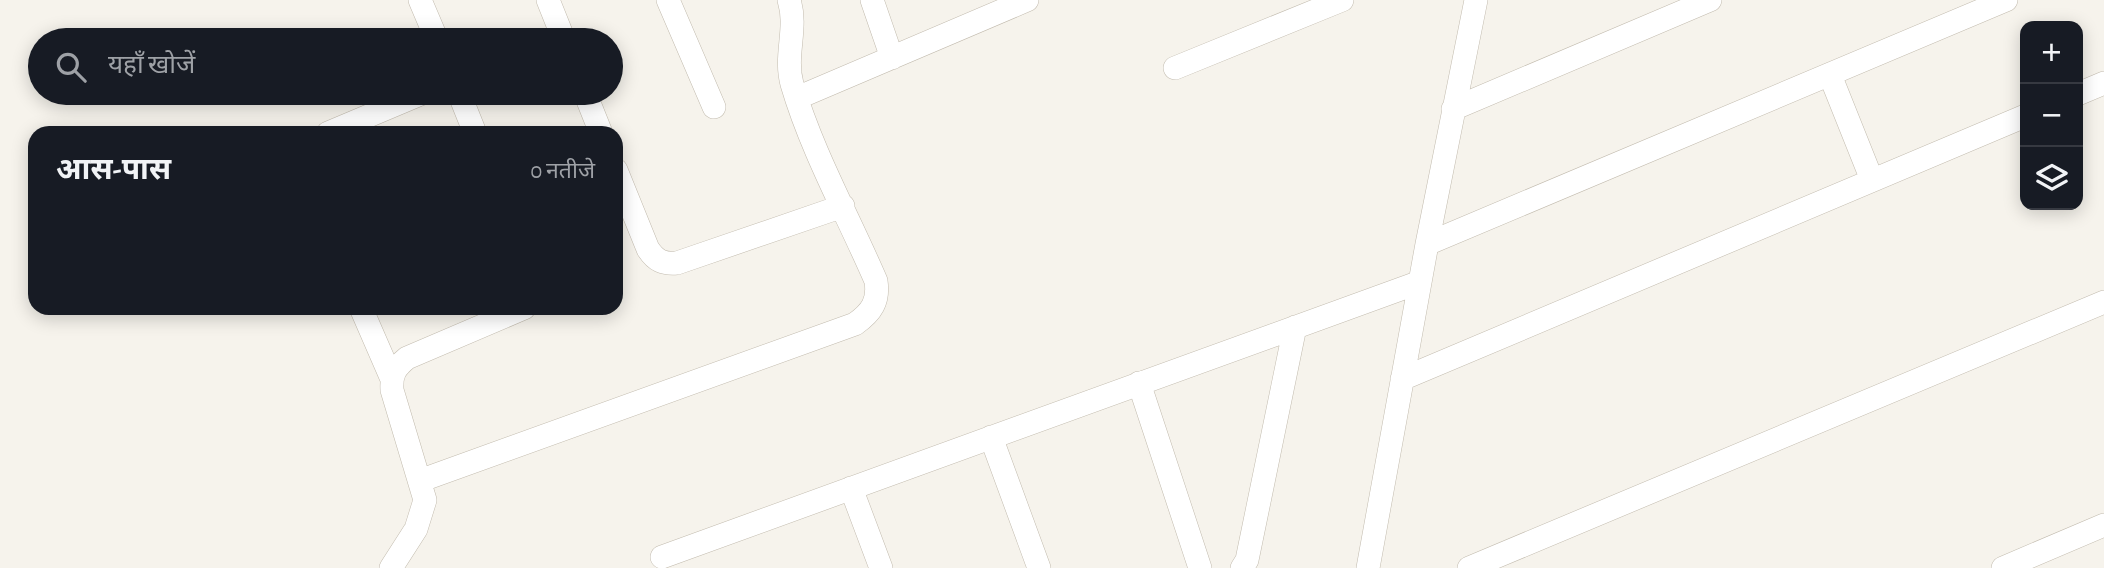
<!DOCTYPE html>
<html lang="hi">
<meta charset="utf-8">
<style>
:root{--surface:#171b24;--page:#242831;--text:#f1f3f6;--muted:#9ea1a6;--line:#363941}
body{margin:0;font-family:"Alegreya Sans","Noto Sans Devanagari",sans-serif;background:var(--page);color:var(--text)}
.controls{position:absolute;right:21px;top:21px;display:grid;overflow:hidden;border-radius:14px;box-shadow:0 4px 18px #0003}
.controls button{width:63px;height:63px;display:grid;place-items:center;padding:0;border:0;border-bottom:2px solid var(--line);background:var(--surface);color:var(--text);font:35px sans-serif}
.list{margin:0;padding:0;list-style:none}
h2{display:flex;justify-content:space-between;align-items:center;height:91px;margin:0;padding:0 28px;font-size:30px}
h2 small{font-size:23px;font-weight:400;color:var(--muted)}
.icon{flex:none;width:38px;height:38px;fill:none;stroke:currentColor;stroke-width:2;stroke-linecap:round;stroke-linejoin:round}
.map{position:relative;flex:none;width:2104px;height:568px;overflow:hidden}
.search{position:absolute;background:var(--surface);box-shadow:0 4px 18px #0003;left:28px;top:28px;width:595px;height:77px;display:flex;align-items:center;gap:18px;box-sizing:border-box;padding:0 24px;border-radius:38px;color:var(--muted);font-size:26px}
.panel{position:absolute;background:var(--surface);box-shadow:0 4px 18px #0003;left:28px;top:126px;width:595px;height:189px;border-radius:21px}
.map>svg:first-child{display:block}
</style>
<div class="map">
<svg width="2104" height="568" viewBox="0 0 2104 568">
<rect width="100%" height="100%" fill="#f6f3ec"/>
<g fill="none" stroke-linecap="round" stroke-linejoin="round">
<defs>
<path id="minor" d="M420,0l17,40
M548,0l16,40
M668,0l46,107
M872,0l20,58
M1175,68l167,-68
M1830,75l42,105
M459,93l16,40
M585,93l16,40
M2078,94l26,-11
M797,98l230,-98
M1453,109l257,-109
M328,133l95,-40
M616,170l32,79c8,12 15,15 29,14l166,-57
M1427,244l579,-244
M361,308l30,69
M1402,379l623,-263
M1139,383l61,185
M991,437l48,131
M422,480l433,-156c17,-12 24,-23 21,-43 -28,-65 -64,-129 -84,-197 -8,-29 6,-56 -3,-84
M851,488l30,80
M662,557l758,-275
M391,568l25,-39 9,-29 -33,-110c-1,-16 3,-22 15,-32l117,-50
M1242,568l5,-8 48,-233
M1368,568l59,-324 49,-244
M1469,568l635,-266
M2003,568l101,-43"/>
</defs>
<use href="#minor" stroke="#c2bbae" stroke-width="24"/>
<use href="#minor" stroke="#fff" stroke-width="23"/>
</g>
</svg>
<div class="controls">
<button>+</button>
<button>−</button>
<button><svg class="icon" aria-label="layers" viewBox="0 0 24 24"><path d="M12 4l9 5-9 5-9-5zM3 14l9 5 9-5"/></svg></button>
</div>
<div class="search"><svg class="icon" aria-label="search" viewBox="0 0 24 24"><circle cx="10" cy="10" r="6"/><path d="M15 15l6 6"/></svg>यहाँ खोजें</div>
<section class="panel">
<h2>आस-पास<small>0 नतीजे</small></h2>
<ul class="list">
</ul>
</section>
</div>
